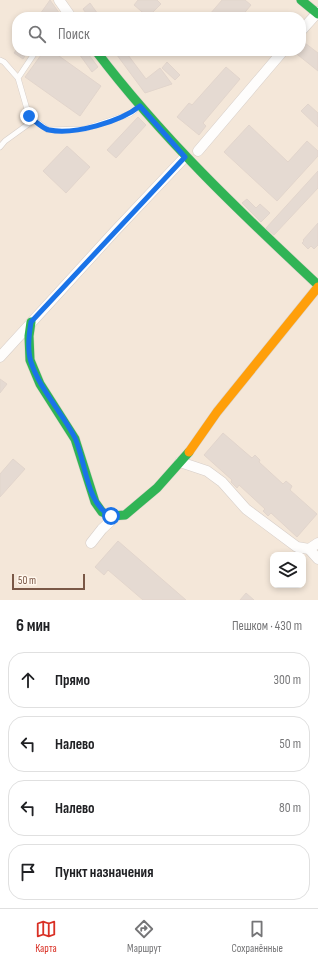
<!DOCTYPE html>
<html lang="ru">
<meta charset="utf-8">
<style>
:root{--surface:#fff;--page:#f6f6f6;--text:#202124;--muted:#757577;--line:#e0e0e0;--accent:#d93025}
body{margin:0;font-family:"Sofia Sans Condensed",sans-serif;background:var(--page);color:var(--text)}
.controls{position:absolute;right:12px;bottom:12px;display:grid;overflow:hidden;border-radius:8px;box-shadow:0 2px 6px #0003}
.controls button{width:36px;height:36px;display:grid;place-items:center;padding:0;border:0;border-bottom:1px solid var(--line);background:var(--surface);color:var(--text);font:20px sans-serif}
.scale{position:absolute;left:12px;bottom:10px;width:73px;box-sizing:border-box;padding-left:4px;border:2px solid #7a5847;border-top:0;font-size:11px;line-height:14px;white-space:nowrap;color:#7a5847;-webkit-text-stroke:3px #fff7ed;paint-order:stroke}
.stop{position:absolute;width:12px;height:12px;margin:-9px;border:3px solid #1a73e8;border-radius:50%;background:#fff}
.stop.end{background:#1a73e8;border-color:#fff;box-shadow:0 1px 4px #0008}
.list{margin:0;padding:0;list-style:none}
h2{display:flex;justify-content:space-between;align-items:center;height:52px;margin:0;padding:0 16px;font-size:17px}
h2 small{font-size:13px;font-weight:400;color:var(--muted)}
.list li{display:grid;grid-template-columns:26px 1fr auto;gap:12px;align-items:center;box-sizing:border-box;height:56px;margin:0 8px 8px;padding:0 8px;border:1px solid var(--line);border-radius:16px}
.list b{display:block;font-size:15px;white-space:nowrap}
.list em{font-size:13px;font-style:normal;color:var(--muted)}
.icon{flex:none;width:22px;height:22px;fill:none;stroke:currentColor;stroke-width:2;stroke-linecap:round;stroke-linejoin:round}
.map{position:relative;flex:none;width:318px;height:600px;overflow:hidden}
.search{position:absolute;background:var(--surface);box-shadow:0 2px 6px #0003;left:12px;right:12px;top:12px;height:44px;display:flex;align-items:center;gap:10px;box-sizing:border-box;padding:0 14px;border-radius:16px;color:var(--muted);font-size:15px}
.sheet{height:308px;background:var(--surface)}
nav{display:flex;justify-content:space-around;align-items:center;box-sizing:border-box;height:56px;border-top:1px solid var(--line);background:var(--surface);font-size:11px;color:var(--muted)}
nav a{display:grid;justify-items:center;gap:2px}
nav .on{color:var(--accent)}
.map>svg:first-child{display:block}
</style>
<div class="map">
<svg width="318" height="600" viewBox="0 0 318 600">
<rect width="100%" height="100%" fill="#f8f3eb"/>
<path fill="#f4e7d9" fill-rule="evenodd" d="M0,0h318v600h-318zM17,17h284v34h-284zM273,555h30v30h-30z"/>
<path fill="#e5dad2" stroke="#e2d5cc" d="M50,0l12,17h-9l-1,-2 -1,2h-13z
M138,0h19l4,4 -13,13 -14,-12z
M222,0h23l6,5 -10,12h-27l-4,-3z
M90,3l10,14h-11l-6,-8z
M301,40l17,13v18l-25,-20h8z
M17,49v2h11l-5,8 -9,-6z
M44,51h8l49,35 -21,30 -55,-39z
M77,51h9l12,16 -6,5z
M114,51h11l21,28 14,-11 12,16 -27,9z
M167,62l13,13 -5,5 -13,-12z
M226,67l14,12 -37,44 3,3 -7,9 -22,-18 12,-14 3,2z
M308,104l10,9v14l-17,-16z
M138,117l8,8 -30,33 -9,-8z
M249,125l39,37 19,-21 11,10v5l-41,45 -53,-49z
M67,146l23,21 -24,26 -23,-22z
M318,171v17l-44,47 -8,-7z
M247,199l9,9 4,-4 10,9 -9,9 -19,-19z
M318,223v22l-4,4 -3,-3 -3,3 -6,-6 2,-2 -1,-1z
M0,379l7,5 -7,9z
M223,433l29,25 3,-3 5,5 -1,2 24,22 3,-3 6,5 -2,4 27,24 -20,23 -26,-24 -3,3 -5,-5 2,-2 -26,-24 -2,3 -6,-6 1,-2 -28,-25z
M13,459l12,10 -25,28v-23z
M118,541l68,59h-43l-35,-30 -4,5 -9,-8z
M246,593l8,7h-14z"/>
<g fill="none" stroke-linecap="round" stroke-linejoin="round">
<defs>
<path id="lane" d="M0,60l4,2 14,16 11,38 19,14 36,-1 46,-15 9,-7
M18,78l18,-27
M0,147l5,-6 29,-21"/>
<path id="street" d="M59,0l12,17
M301,31l17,-19
M198,151l85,-100
M0,357l115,-126 70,-74
M180,462l27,9 15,11 24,27 51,38 12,2 9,10
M91,543l11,-14 14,-13
M309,549l9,-6"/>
<path id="fast" d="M301,0l17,14
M96,51c65,86 143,160 222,234
M31,322l-2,14 1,24 10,24 35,55 20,63 7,10 9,4 14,-1 32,-27 32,-36"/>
<path id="slow" d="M189,452l28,-40 101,-125"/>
</defs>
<use href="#lane" stroke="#d7cec8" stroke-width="6"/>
<use href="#street" stroke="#d7cec8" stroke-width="11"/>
<use href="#fast" stroke="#d9d0c8" stroke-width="10"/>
<use href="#slow" stroke="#d9d0c8" stroke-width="10"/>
<use href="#lane" stroke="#fefdfc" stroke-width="5"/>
<use href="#street" stroke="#fefdfc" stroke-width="10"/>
<use href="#fast" stroke="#30b455" stroke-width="9"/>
<use href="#slow" stroke="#ff9f0a" stroke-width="9"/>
</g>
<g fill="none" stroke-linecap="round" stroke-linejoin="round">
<path stroke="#1a73e8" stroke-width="5" d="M29,116c5,4 14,13 20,14 25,5 71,-8 91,-24l45,51 -154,165c-2,12 -4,28 0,40 9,28 31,50 44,76 11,24 11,66 36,78"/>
</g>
</svg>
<div class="controls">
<button><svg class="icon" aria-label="layers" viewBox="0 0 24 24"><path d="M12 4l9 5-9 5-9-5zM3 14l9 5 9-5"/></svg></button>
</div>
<div class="scale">50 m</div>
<div class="stop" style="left:111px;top:516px"></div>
<div class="stop end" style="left:29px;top:116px"></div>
<div class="search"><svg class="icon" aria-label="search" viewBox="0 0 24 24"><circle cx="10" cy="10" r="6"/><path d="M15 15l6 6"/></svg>Поиск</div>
</div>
<section class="sheet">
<h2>6 мин<small>Пешком · 430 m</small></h2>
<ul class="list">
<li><svg class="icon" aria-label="ahead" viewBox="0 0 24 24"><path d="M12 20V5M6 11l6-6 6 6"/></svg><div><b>Прямо</b></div><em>300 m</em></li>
<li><svg class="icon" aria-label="left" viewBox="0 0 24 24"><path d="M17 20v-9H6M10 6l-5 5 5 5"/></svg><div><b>Налево</b></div><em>50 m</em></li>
<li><svg class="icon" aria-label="left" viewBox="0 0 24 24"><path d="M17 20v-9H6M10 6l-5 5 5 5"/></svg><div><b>Налево</b></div><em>80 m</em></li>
<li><svg class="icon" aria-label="arrive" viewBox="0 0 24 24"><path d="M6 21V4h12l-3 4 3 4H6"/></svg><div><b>Пункт назначения</b></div></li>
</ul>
</section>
<nav>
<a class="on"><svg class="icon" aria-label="map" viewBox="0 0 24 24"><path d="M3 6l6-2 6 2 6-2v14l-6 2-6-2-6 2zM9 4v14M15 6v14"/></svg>Карта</a>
<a><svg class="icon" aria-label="directions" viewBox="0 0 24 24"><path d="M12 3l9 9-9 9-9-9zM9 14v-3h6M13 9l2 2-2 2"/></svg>Маршрут</a>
<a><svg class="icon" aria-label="saved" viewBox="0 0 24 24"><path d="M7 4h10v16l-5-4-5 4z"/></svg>Сохранённые</a>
</nav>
